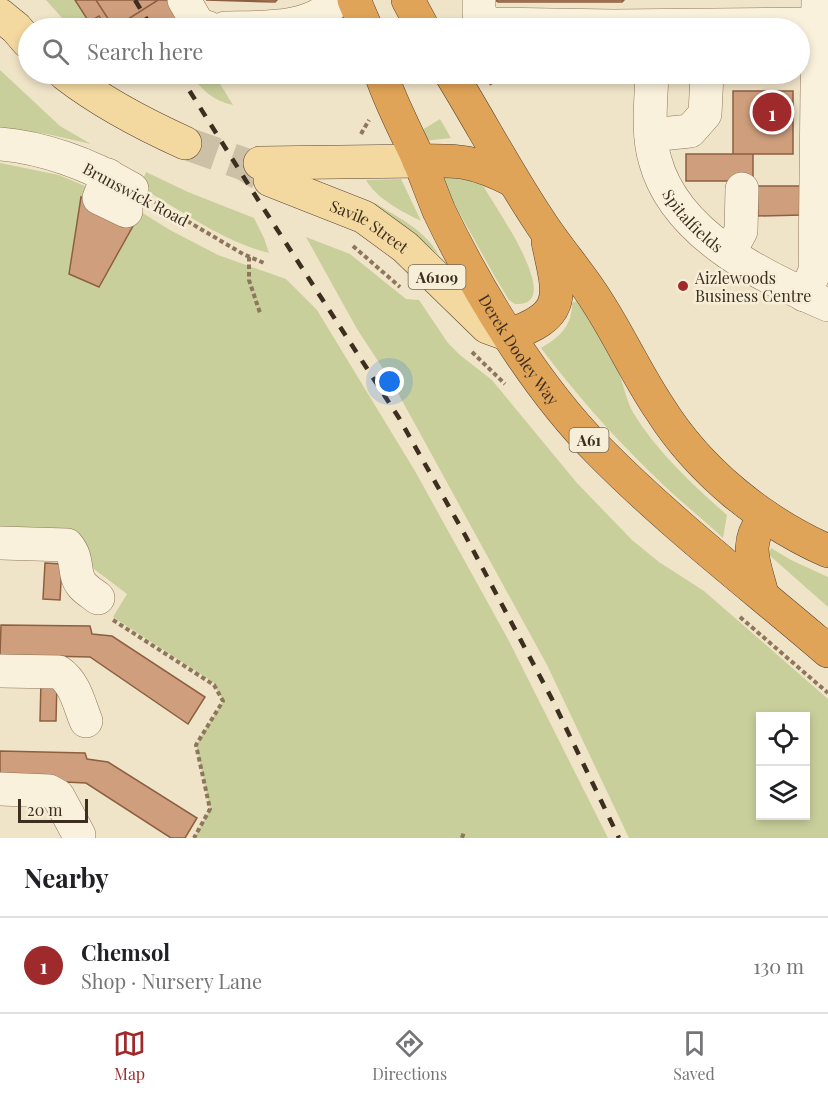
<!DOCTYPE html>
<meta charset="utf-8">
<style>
:root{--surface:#fff;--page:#f2f2f2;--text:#202124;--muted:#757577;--line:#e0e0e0;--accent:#9e2a2b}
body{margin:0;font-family:"Playfair Display",serif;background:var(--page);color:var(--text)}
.controls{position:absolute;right:18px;bottom:18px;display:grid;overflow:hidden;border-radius:0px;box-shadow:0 3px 9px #0003}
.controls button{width:54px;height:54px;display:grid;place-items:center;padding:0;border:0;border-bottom:2px solid var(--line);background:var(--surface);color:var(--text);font:30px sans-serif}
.scale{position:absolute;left:18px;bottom:15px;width:70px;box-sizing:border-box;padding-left:6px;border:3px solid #3d2e20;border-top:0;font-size:16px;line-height:21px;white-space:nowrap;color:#3d2e20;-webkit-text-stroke:4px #f7eed8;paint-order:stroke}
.you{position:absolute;left:390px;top:382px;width:21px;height:21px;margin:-15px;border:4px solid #fff;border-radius:50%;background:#1a73e8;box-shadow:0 0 0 9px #1a73e833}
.badge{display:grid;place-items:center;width:39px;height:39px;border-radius:50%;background:var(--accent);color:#fff;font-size:20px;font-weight:700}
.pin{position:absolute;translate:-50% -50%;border:3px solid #fff;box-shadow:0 2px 6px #0006}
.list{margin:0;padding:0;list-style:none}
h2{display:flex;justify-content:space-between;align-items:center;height:78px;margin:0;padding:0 24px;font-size:26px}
h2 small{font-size:20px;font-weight:400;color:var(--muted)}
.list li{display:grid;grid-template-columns:39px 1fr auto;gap:18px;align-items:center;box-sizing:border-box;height:96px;padding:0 24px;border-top:2px solid var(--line)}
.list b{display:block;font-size:22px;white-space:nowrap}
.list p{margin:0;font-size:20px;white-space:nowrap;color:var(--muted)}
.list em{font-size:20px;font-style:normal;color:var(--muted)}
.icon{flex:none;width:33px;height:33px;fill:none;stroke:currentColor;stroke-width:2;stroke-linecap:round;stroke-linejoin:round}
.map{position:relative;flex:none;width:828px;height:838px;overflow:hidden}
.search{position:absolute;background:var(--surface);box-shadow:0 3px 9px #0003;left:18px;right:18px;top:18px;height:66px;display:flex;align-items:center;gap:15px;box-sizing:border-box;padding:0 21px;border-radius:33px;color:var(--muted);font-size:22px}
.sheet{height:174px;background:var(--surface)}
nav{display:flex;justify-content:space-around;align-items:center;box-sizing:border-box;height:84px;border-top:2px solid var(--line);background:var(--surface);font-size:16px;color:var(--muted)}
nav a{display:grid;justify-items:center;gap:3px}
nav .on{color:var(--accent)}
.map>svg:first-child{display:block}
</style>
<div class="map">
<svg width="828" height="838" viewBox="0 0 828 838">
<rect width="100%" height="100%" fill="#f0e4c8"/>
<path fill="#c9cf9b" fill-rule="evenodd" d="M46,0h29l13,22 11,-6 8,12h-36z
M0,70l60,56 31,18 -44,-10 -47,-6z
M191,74h23l19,31c-19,-4 -32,-15 -42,-31z
M440,119l11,19 -26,3 -3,-11z
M0,163l59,12 35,15 -2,13 -11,-5 -12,75 29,14 43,-75 29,18 48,25 68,24 31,31 98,161 94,170 99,197h-414l16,-29 -14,-64 27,-44 -10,-19 -100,-65 14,-23 -41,-31 -20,-28 -66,-9z
M146,172l42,20 66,26 10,20 5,15c-47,-12 -87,-42 -129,-66z
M451,175l24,6 9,6c9,17 84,121 31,117l-6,-4 -14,-23 -56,-101z
M401,179l20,42c-20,-10 -44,-22 -55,-41z
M375,203c24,15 50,27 64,52l-32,-27 -33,-22z
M306,237l44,17 56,45 13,1 29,43 12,12 32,25 85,103 55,57 27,22 45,29 124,108v139h-199l-82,-173 -154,-281 -36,-55zM760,716h46v100h-46z
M576,301c16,18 33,48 42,70 6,14 8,30 16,43 24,39 59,71 93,101l-4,23c-24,-22 -49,-42 -72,-65 -40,-39 -77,-81 -110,-125 19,-11 31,-22 31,-45z
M771,548l20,12 37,17v30l-60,-53z"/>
<path fill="#cf9f7d" stroke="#8d5f41" stroke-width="1.5" d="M75,0h21l18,28h-7l-8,-12 -10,6z
M96,0h62l-44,28z
M96,0h71l15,24 -6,4h-62z
M158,0h9l15,24 -6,4h-62z
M206,0h71l-2,2z
M495,0h129l-2,2h-124z
M733,91h60v63h-60z
M686,154h67v27h-67z
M757,186h45v29l-44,1z
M81,197l52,29 -34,61 -30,-13z
M45,563l17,1 -2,36 -17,-1z
M1,625l89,1 2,8 20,2 93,61 -17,27 -98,-67 -90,-2z
M41,681l16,1 -1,39h-16z
M0,751l85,2 2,6 21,3 89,56 -12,20h-14l-85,-55 -86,-4z"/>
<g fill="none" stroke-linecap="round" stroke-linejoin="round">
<path stroke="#ccc0a6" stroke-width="33" stroke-dasharray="33 16" stroke-linecap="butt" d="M185,143l59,21 26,16"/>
<defs>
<g id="minor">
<path d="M184,0l14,24 11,4"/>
<path d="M479,0v14l10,10 124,2 215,-2"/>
<path d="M225,28c33,-1 91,3 110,-28"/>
<path id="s1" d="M652,74c-1,28 -5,59 3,86 20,75 108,117 173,145"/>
<path d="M651,135l39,-4 15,-17 2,-40"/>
<path d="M0,144c47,4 92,22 132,45"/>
<path d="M108,175l-9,23 27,13"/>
<path d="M729,253l12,-22 1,-42"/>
<path d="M804,295l11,-24 3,-271"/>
<path d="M0,543l67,2c13,15 5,28 15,40 4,5 11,9 16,13"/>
<path d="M0,671l59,1c16,11 20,32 27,49"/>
<path d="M0,789l49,2 9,5 21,39"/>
</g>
<g id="major">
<path d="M0,15l16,13 12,14"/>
<path d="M65,74c36,28 78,50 120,69"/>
<path d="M260,163l159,-2"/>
<path id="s2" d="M270,180l94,37 41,30 82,80 22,8"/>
</g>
<g id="highway">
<path d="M354,0l12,28"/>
<path d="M408,0l15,28"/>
<path id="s3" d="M381,74c10,30 25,57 38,86 7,17 13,34 20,51 39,81 97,177 160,240 71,72 152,134 229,200"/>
<path d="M451,74c30,49 57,100 89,148 18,28 41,53 58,81 22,34 39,72 62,106 39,62 102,113 168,142"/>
<path d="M419,161c42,-1 55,0 93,19"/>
<path d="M509,335c60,-20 50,-41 39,-93"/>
<path d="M762,594c-8,-32 -19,-49 3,-78"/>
</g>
</defs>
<use href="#minor" stroke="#8d765c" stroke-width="34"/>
<use href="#major" stroke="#5b4430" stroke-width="34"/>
<use href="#highway" stroke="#5b4430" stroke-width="34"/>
<path stroke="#8d765c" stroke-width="4" stroke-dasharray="4.5 3" stroke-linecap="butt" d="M489,84l6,-4 -4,-6
M361,134l8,-14
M155,202l88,52 21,9
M353,246l47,41
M249,257v23l11,33
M472,352l33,32
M740,617l88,76
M113,620l101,65 9,16 -27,44 14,64 -16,29
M462,838l2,-6"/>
<use href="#minor" stroke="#faf1dc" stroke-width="33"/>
<use href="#major" stroke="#f3d9a0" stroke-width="33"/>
<use href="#highway" stroke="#e0a458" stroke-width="33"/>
<path stroke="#3d2e20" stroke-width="4.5" stroke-dasharray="10 10" stroke-linecap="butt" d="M135,0l17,28
M179,74l81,129 139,215 66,117 88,166 66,137"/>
</g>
<circle fill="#9e2a2b" stroke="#f7eed8" stroke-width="2" cx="683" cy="286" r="6"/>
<g text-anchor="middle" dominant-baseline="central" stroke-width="5" stroke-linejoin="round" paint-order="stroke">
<g fill="#f7eed8" stroke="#756857" stroke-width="1.5">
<rect x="408.5" y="265" width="57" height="24" rx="4.5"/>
<rect x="569.5" y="428" width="39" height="24" rx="4.5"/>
</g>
<g font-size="15" font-weight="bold" fill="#3d2e20">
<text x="437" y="277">A6109</text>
<text x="589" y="440">A61</text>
</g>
<g font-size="16" fill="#3d2e20" stroke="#f7eed8">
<text transform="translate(136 194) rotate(28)">Brunswick Road</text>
<text stroke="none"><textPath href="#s1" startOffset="159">Spitalfields</textPath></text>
<text stroke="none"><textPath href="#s2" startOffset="110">Savile Street</textPath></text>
<text stroke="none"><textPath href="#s3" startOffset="309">Derek Dooley Way</textPath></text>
</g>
<g font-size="16" fill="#3d2e20" stroke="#f7eed8" text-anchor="start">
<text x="695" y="277">Aizlewoods<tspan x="695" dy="18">Business Centre</tspan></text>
</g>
</g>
</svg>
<div class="controls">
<button><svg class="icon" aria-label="locate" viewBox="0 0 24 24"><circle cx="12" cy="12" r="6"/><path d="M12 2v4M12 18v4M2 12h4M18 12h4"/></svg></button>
<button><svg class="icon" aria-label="layers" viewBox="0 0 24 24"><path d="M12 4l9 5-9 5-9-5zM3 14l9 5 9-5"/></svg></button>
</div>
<div class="scale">20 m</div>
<div class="you"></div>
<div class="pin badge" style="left:772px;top:112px">1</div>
<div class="search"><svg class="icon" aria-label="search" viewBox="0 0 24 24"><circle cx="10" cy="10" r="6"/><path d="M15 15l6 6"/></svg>Search here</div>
</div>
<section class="sheet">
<h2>Nearby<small></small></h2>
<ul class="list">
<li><span class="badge">1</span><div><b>Chemsol</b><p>Shop · Nursery Lane</p></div><em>130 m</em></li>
</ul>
</section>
<nav>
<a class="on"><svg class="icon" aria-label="map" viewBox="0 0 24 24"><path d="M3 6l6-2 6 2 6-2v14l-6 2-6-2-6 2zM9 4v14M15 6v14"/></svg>Map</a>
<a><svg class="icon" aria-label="directions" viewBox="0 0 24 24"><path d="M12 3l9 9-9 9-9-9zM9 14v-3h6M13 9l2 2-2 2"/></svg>Directions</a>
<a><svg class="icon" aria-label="saved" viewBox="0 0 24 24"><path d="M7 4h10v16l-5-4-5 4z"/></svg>Saved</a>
</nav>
